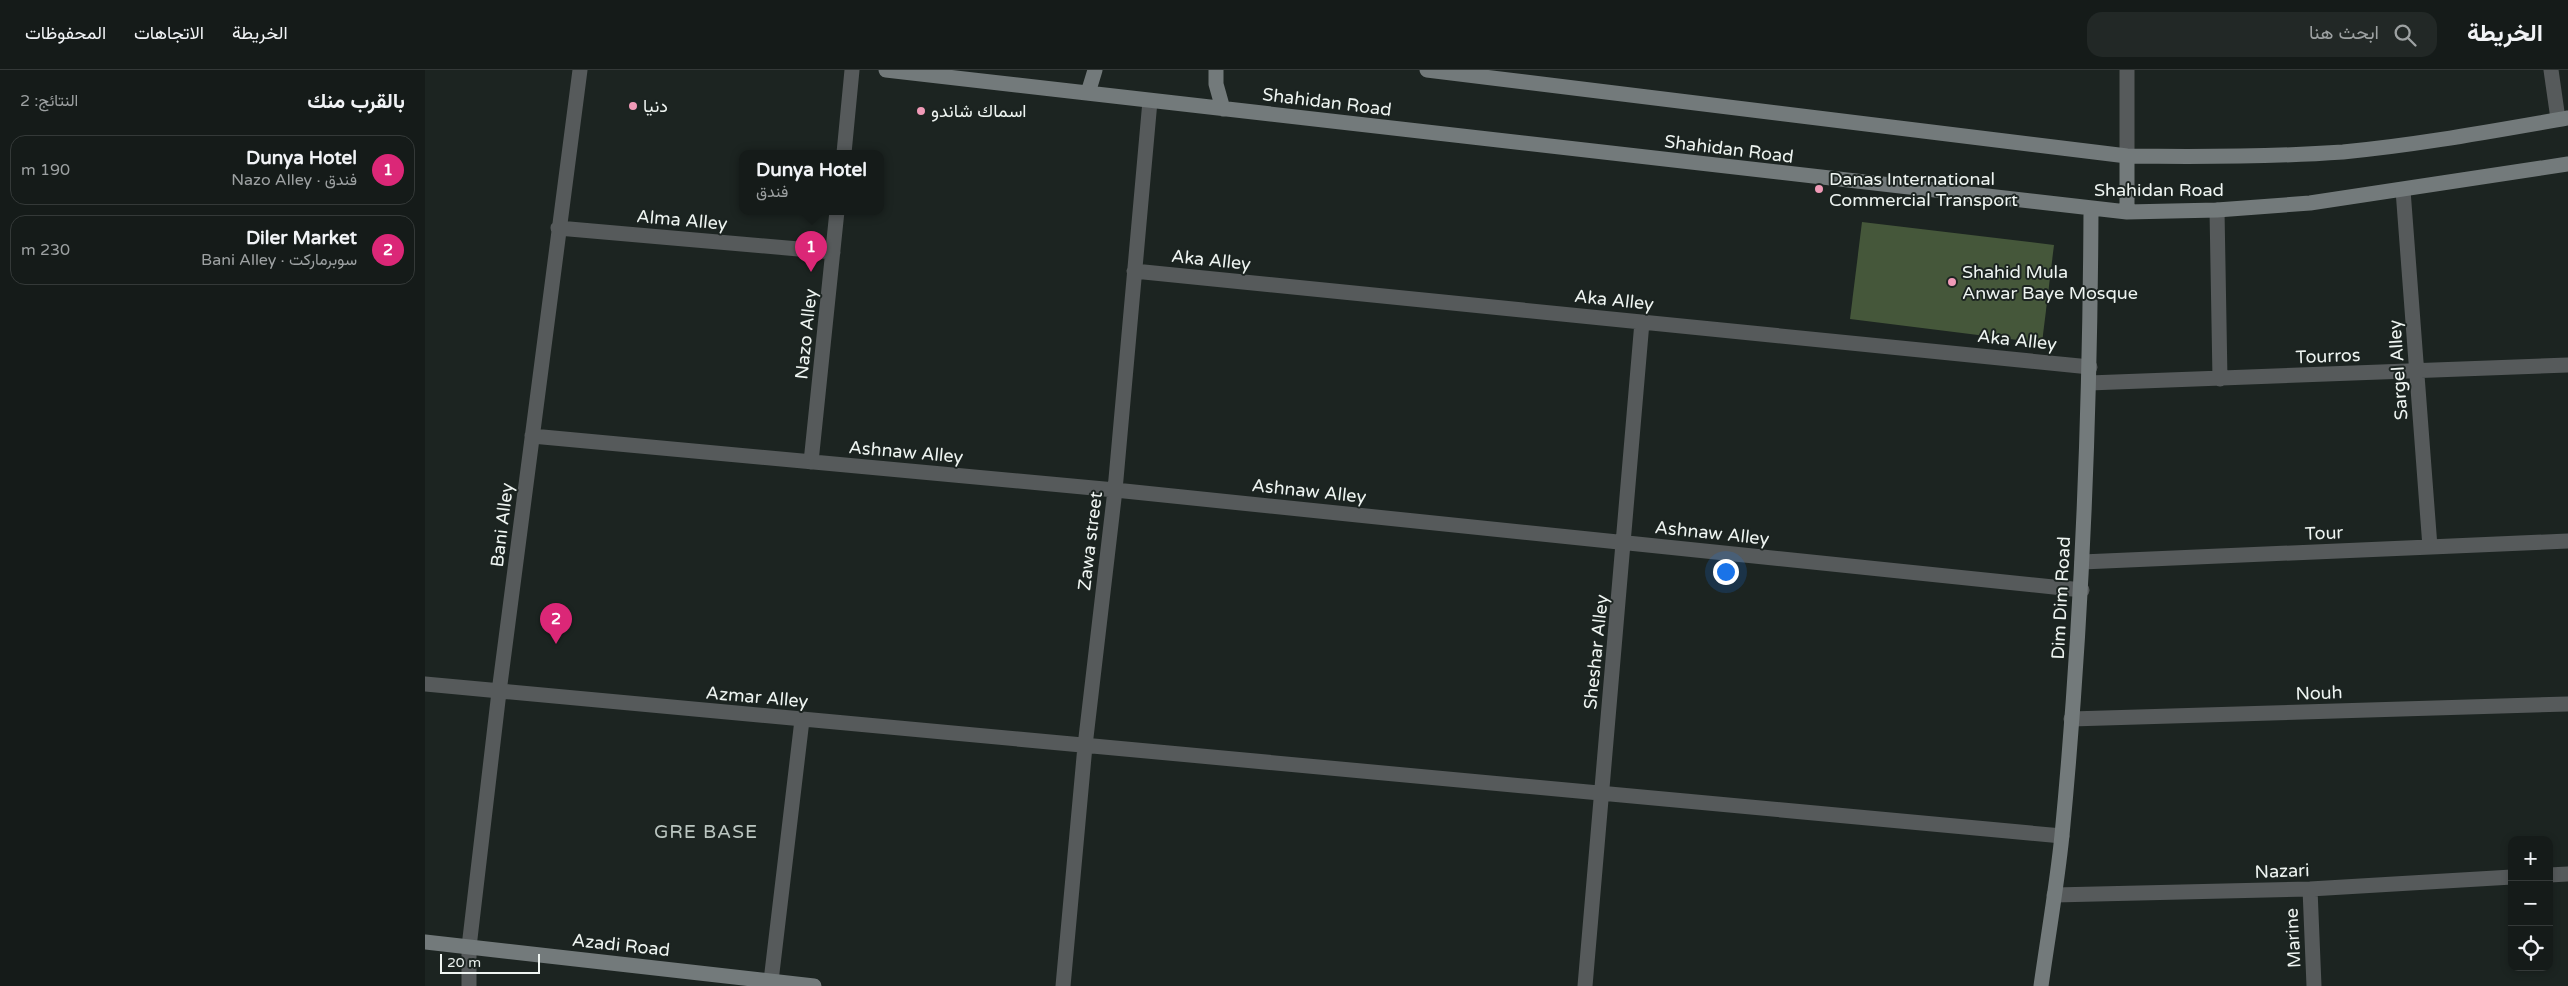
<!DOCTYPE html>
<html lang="ar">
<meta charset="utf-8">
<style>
:root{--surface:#151b19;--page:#222826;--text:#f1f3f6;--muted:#9da1a2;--line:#343938;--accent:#db2777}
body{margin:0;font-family:"Varela Round",Vazirmatn,sans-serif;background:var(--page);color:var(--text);direction:rtl}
.controls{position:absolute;right:15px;bottom:15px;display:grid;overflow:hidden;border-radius:10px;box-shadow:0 2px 8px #0003}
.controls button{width:45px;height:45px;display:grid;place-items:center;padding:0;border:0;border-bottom:1px solid var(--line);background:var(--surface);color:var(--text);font:25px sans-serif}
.scale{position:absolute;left:15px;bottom:12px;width:100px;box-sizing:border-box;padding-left:5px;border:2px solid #eef4f1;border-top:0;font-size:14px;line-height:18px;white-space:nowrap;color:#eef4f1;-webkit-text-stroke:4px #1c2421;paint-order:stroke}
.you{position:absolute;left:1300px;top:501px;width:18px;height:18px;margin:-12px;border:4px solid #fff;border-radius:50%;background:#1a73e8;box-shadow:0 0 0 8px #1a73e833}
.badge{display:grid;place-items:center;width:32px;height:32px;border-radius:50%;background:var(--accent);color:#fff;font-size:16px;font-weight:700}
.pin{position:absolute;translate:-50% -41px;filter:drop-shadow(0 1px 2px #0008)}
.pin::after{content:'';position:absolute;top:26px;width:18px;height:15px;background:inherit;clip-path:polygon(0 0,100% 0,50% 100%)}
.popup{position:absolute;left:314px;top:80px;width:145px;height:65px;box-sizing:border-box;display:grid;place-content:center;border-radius:10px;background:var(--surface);filter:drop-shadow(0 1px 4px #0005);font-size:16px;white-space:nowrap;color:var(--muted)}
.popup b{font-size:19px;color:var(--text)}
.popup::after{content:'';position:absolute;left:50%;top:100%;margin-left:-10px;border:10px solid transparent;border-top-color:var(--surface)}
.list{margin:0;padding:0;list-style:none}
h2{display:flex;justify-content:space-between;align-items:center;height:65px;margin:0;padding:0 20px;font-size:21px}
h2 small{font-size:16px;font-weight:400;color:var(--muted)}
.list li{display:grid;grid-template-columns:32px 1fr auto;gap:15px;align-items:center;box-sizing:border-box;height:70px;margin:0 10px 10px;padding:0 10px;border:1px solid var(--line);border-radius:15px}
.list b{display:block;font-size:19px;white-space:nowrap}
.list p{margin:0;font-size:16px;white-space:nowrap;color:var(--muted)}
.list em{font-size:16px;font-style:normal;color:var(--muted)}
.icon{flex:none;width:28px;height:28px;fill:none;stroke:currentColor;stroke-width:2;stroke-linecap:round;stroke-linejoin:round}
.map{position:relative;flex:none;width:2143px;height:916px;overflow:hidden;direction:ltr}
header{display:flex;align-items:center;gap:30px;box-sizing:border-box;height:70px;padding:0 25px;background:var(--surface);border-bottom:1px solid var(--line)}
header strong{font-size:24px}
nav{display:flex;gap:28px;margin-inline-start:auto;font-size:18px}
.search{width:350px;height:45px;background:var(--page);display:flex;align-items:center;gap:12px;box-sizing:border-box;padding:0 18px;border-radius:15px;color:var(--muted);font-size:19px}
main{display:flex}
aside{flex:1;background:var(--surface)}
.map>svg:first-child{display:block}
</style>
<header>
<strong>الخريطة</strong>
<div class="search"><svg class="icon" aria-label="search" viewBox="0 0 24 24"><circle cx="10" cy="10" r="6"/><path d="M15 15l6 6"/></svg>ابحث هنا</div>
<nav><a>الخريطة</a><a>الاتجاهات</a><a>المحفوظات</a></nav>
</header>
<main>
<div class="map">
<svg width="2143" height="916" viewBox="0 0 2143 916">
<rect width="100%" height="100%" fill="#1c2421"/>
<path fill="#45573a" d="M1437,152l192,23 -12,98 -192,-24z"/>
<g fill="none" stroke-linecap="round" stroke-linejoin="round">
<path stroke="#565a5b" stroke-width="15" d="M2126,0l7,49
M419,83l8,-83
M1702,86v-86
M1978,120l27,357
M1792,140l3,169
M133,158l275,24
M709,201l956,96
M1664,313l479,-18
M107,366l583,54 967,100
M386,392l26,-251
M1657,492l486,-21
M0,614l1637,152
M1646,649l497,-15
M2124,805l19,-1
M1885,819l4,97
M1629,825l256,-6 202,-12
M346,911l31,-261
M44,916v-39l30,-255 81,-622
M638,916l22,-240 30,-256 35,-389
M1160,916c18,-222 40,-443 57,-664"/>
<path stroke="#737a7b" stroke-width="15" d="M461,0l1241,142 90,-2 93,-7 258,-39
M791,0v14l7,25
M1002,0l700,86c72,1 144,1 216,-4 75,-7 150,-21 225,-34
M663,23l7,-23
M1702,86v56
M0,872l389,44
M1616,916c7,-50 16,-101 21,-151 20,-208 28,-416 29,-625"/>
</g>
<g fill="#f09ab7" stroke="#1c2421" stroke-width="2">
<circle cx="208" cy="36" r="5"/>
<circle cx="496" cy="41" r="5"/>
<circle cx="1394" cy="119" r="5"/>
<circle cx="1527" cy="212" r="5"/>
</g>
<g text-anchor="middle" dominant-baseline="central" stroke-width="4" stroke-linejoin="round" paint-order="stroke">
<g font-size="18" fill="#eef4f1" stroke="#1c2421">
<text transform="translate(902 32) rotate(7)">Shahidan Road</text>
<text transform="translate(1304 79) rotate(7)">Shahidan Road</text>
<text x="1734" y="120">Shahidan Road</text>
<text transform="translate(257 150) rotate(5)">Alma Alley</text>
<text transform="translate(786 190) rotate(6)">Aka Alley</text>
<text transform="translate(1189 230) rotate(6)">Aka Alley</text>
<text transform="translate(381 264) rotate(-84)">Nazo Alley</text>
<text transform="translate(1592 270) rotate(6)">Aka Alley</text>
<text transform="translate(1903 286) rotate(-2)">Tourros</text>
<text transform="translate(1973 300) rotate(-94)">Sargel Alley</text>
<text transform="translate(481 382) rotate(5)">Ashnaw Alley</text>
<text transform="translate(884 421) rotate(6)">Ashnaw Alley</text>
<text transform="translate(77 455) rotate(-83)">Bani Alley</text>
<text transform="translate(1287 463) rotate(6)">Ashnaw Alley</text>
<text transform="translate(1899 463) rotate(-2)">Tour</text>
<text transform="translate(665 471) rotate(-83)">Zawa street</text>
<text transform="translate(1636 528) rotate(-87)">Dim Dim Road</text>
<text transform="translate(1171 582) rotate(-84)">Sheshar Alley</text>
<text transform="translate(1894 623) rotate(-2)">Nouh</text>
<text transform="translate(332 627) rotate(5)">Azmar Alley</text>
<text transform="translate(1857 801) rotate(-2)">Nazari</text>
<text transform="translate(1868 868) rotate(-93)">Marine</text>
<text transform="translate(196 875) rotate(6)">Azadi Road</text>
</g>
<g font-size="18" fill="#eef4f1" stroke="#1c2421" text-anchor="start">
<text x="218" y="36">دنيا</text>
<text x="506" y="41">اسماك شاندو</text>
<text x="1404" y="109">Danas International<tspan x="1404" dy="21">Commercial Transport</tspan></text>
<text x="1537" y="202">Shahid Mula<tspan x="1537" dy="21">Anwar Baye Mosque</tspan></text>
</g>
<g font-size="19" letter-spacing="1" fill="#bbc6c1" stroke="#1c2421">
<text x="281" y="762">GRE BASE</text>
</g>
</g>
</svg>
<div class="controls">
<button>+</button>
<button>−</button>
<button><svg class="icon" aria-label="locate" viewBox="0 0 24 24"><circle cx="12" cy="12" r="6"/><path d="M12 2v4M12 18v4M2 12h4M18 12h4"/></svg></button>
</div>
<div class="scale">20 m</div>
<div class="you"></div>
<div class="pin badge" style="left:386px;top:202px">1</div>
<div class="popup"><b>Dunya Hotel</b>فندق</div>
<div class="pin badge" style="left:131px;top:574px">2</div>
</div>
<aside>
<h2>بالقرب منك<small>النتائج: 2</small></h2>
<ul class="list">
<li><span class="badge">1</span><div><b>Dunya Hotel</b><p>فندق · Nazo Alley</p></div><em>190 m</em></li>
<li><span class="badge">2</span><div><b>Diler Market</b><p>سوبرماركت · Bani Alley</p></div><em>230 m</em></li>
</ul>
</aside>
</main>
